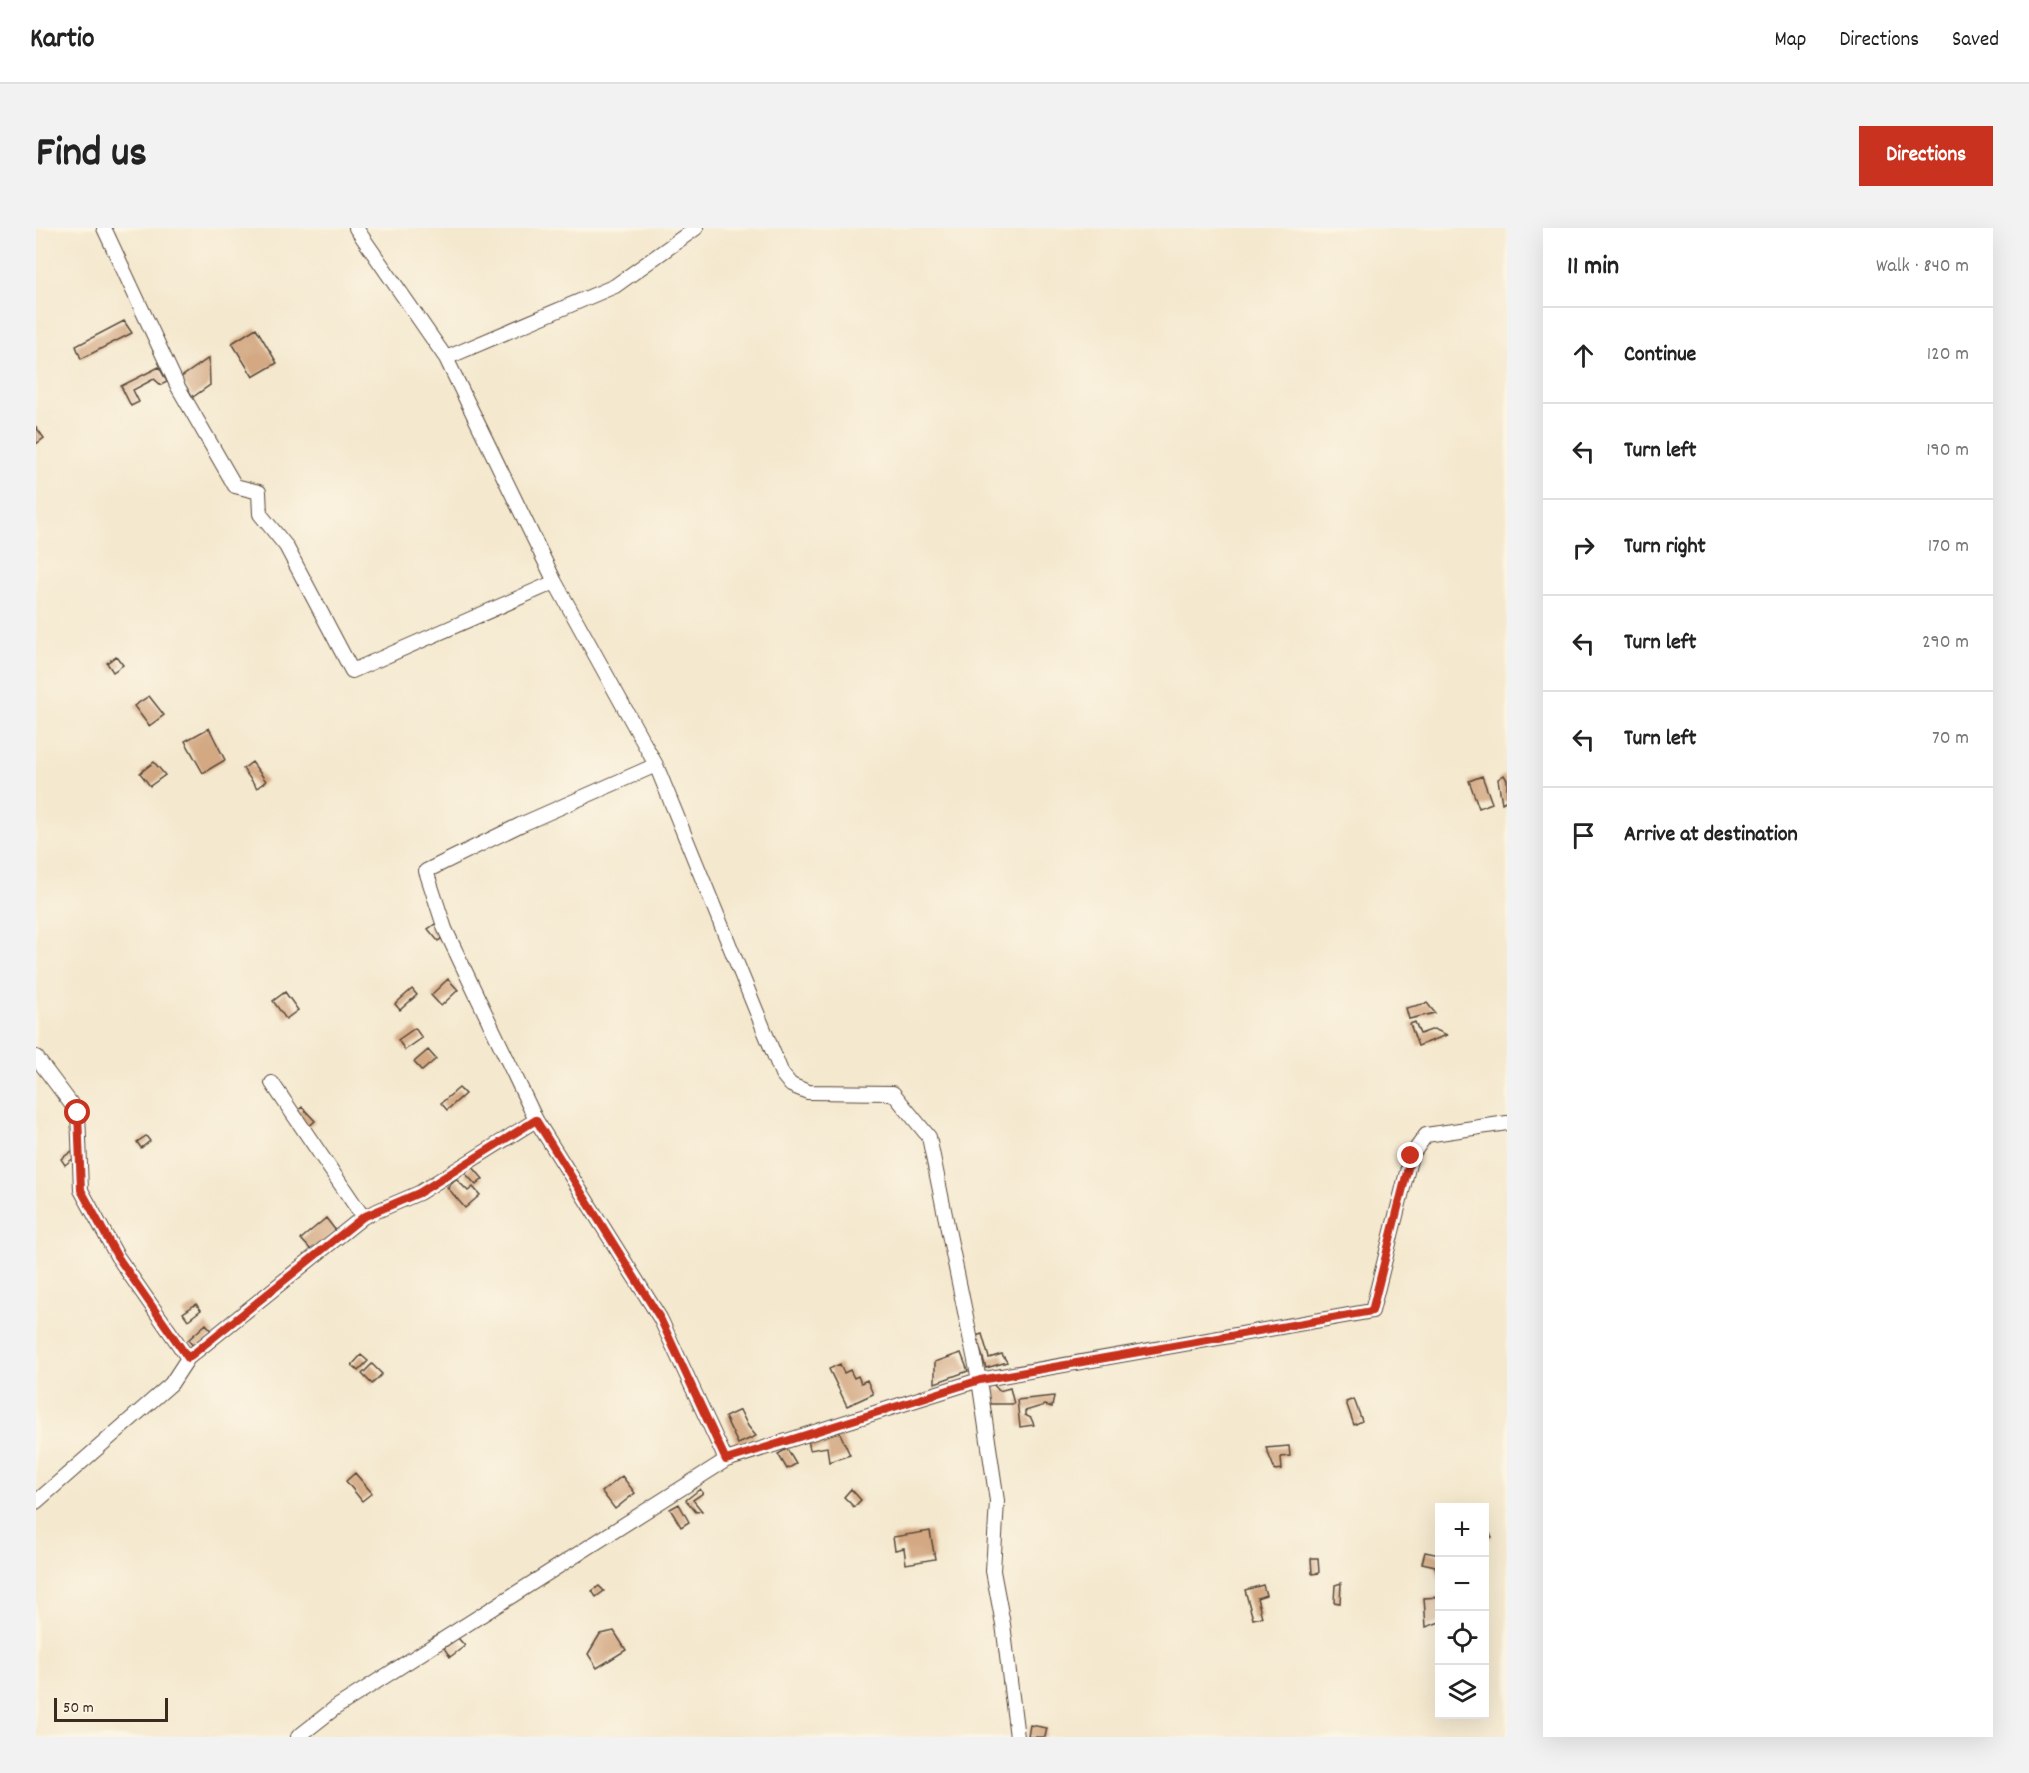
<!DOCTYPE html>
<meta charset="utf-8">
<style>
:root{--surface:#fff;--page:#f2f2f2;--text:#222;--muted:#767676;--line:#e0e0e0;--accent:#c8321e}
body{margin:0;font-family:Dekko,sans-serif;background:var(--page);color:var(--text)}
.controls{position:absolute;right:18px;bottom:18px;display:grid;overflow:hidden;border-radius:0px;box-shadow:0 6px 24px #0002}
.controls button{width:54px;height:54px;display:grid;place-items:center;padding:0;border:0;border-bottom:2px solid var(--line);background:var(--surface);color:var(--text);font:30px sans-serif}
.scale{position:absolute;left:18px;bottom:15px;width:114px;box-sizing:border-box;padding-left:6px;border:3px solid #3b2a1e;border-top:0;font-size:16px;line-height:21px;white-space:nowrap;color:#3b2a1e;-webkit-text-stroke:4px #fcf5e5;paint-order:stroke}
.stop{position:absolute;width:18px;height:18px;margin:-14px;border:4px solid #c8321e;border-radius:50%;background:#fff}
.stop.end{background:#c8321e;border-color:#fff;box-shadow:0 2px 6px #0008}
.list{margin:0;padding:0;list-style:none}
h2{display:flex;justify-content:space-between;align-items:center;height:78px;margin:0;padding:0 24px;font-size:26px}
h2 small{font-size:20px;font-weight:400;color:var(--muted)}
.list li{display:grid;grid-template-columns:39px 1fr auto;gap:18px;align-items:center;box-sizing:border-box;height:96px;padding:0 24px;border-top:2px solid var(--line)}
.list b{display:block;font-size:22px;white-space:nowrap}
.list em{font-size:20px;font-style:normal;color:var(--muted)}
.icon{flex:none;width:33px;height:33px;fill:none;stroke:currentColor;stroke-width:2;stroke-linecap:round;stroke-linejoin:round}
.map{position:relative;flex:none;width:1471px;height:1509px;overflow:hidden;border-radius:0px}
header{display:flex;align-items:center;gap:36px;box-sizing:border-box;height:84px;padding:0 30px;background:var(--surface);border-bottom:2px solid var(--line)}
header strong{font-size:28px}
nav{display:flex;gap:33px;margin-inline-start:auto;font-size:21px}
.intro{display:flex;align-items:center;justify-content:space-between;box-sizing:border-box;height:144px;padding:0 36px}
h1{margin:0;font-size:42px}
.button{padding:15px 27px;border-radius:0px;background:var(--accent);color:#fff;font-size:21px;font-weight:700}
main{display:flex;gap:36px;padding:0 36px}
aside{flex:1;background:var(--surface);border-radius:0px;box-shadow:0 6px 24px #0002}
.map>svg:first-child{display:block}
</style>
<header>
<strong>Kartio</strong>
<nav><a>Map</a><a>Directions</a><a>Saved</a></nav>
</header>
<div class="intro"><h1>Find us</h1><a class="button">Directions</a></div>
<main>
<div class="map">
<svg width="1471" height="1509" viewBox="0 0 1471 1509">
<rect width="100%" height="100%" fill="#fcf5e5"/>
<filter id="ink" filterUnits="userSpaceOnUse"><feTurbulence type="fractalNoise" baseFrequency=".0167" numOctaves="2"/><feDisplacementMap in="SourceGraphic" scale="12" xChannelSelector="R" yChannelSelector="G"/><feConvolveMatrix kernelMatrix="1 2 1 2 8 2 1 2 1" color-interpolation-filters="sRGB"/></filter>
<filter id="wash" filterUnits="userSpaceOnUse"><feTurbulence type="fractalNoise" baseFrequency=".008" numOctaves="4" result="noise"/><feDisplacementMap in="SourceGraphic" scale="24" xChannelSelector="R" yChannelSelector="G"/><feGaussianBlur stdDeviation="1.35" result="paint"/><feColorMatrix in="noise" values="0 0 0 0 0 0 0 0 0 0 0 0 0 0 0 0 0 1.4 0 .05"/><feComposite in="paint" operator="in"/></filter>
<g filter="url(#wash)">
<rect width="100%" height="100%" fill="#f4e8ce"/>
<g id="blocks">
<path fill="#d3a882" d="M88,93l8,12 -51,26 -5,-13z
M220,100l21,35 -24,14 -21,-34z
M173,130l1,27 -17,12 -13,-19z
M123,139l8,15 -6,3 -7,-6 -21,11 6,12 -8,4 -10,-20z
M0,199l8,11 -8,6z
M80,428l7,9 -10,7 -6,-9z
M113,468l15,19 -15,11 -15,-20z
M173,500l16,32 -22,13 -18,-32z
M118,534l11,13 -15,11 -10,-13z
M216,534l14,19 -9,7 -14,-19z
M1468,547l3,5v20l-5,3 -4,-24z
M1446,548l10,27 -13,5 -10,-27z
M405,692l9,12 -12,9 -10,-12z
M412,751l10,11 -17,16 -10,-11z
M376,761l5,6 -17,15 -5,-6z
M249,764l13,18 -12,9 -13,-18z
M1391,775l8,10 -26,6 -3,-11z
M1379,794l5,12 14,-5 13,6 -29,11 -8,-22z
M379,800l7,10 -17,12 -7,-10z
M392,822l8,9 -14,12 -8,-9z
M423,860l6,6 -18,16 -6,-7z
M266,879l13,14 -10,9 -13,-14z
M110,908l4,5 -9,7 -4,-6z
M36,923l4,5 -11,9 -4,-6z
M436,938l11,13 -7,6 -11,-12z
M420,951l12,12 5,-4 7,8 -15,13 -18,-21z
M290,990l10,13 -23,21 -12,-13z
M160,1076l5,6 -13,10 -5,-7z
M170,1096l9,10 -18,16 -9,-10z
M946,1106l7,24 13,-4 5,8 -21,6 -10,-32z
M925,1125l7,18 -33,12v-21z
M325,1127l7,6 -10,10 -6,-6z
M336,1136l10,10 -10,10 -10,-10z
M804,1136l4,9 6,-3 4,8 4,-2 3,7 6,-3 6,14 -26,12 -18,-37z
M957,1156l6,7 11,-3 4,16h-25l-5,-17z
M1018,1168l-2,11 -7,-2 -20,6v4l6,3 3,7 -14,2 -3,-27z
M1318,1171l8,22 -8,4 -8,-23z
M704,1182l8,16 8,10 -18,8 -13,-27z
M803,1203l11,24 -21,7 -2,-15 -17,3 -2,-11z
M1253,1218l1,10 -9,1 1,12 -7,1 -9,-22z
M751,1221l9,15 -9,5 -9,-15z
M319,1245l17,20 -10,8 -16,-20z
M586,1248l13,17 -20,16 -13,-17z
M664,1261l3,4 -10,7 9,11 -6,1 -10,-12z
M815,1261l10,11 -7,7 -10,-10z
M643,1276l10,18 -8,5 -11,-18z
M1448,1296l8,13 -8,4z
M894,1303l5,28 -29,5 -2,-16 -9,2 -2,-13z
M1389,1324l15,3v29l-5,-18 -13,-3z
M1275,1330h7l1,15 -7,1z
M1305,1355l-1,20 -6,-1 1,-17z
M1227,1357l3,10 -9,3 5,19 -9,2 -8,-29z
M563,1358l5,5 -8,6 -4,-6z
M1404,1369v25l-14,5 -2,-29z
M578,1403l12,19 -29,18 -9,-14 12,-20z
M422,1410l7,8 -15,11 -6,-9z
M994,1497l17,3 -2,9h-17z"/>
</g>
</g>
<g filter="url(#ink)">
<use href="#blocks" fill-opacity="0" stroke="#574638" stroke-width="1.5"/>
<g fill="none" stroke-linecap="round" stroke-linejoin="round">
<defs>
<path id="street" d="M68,0l74,159 57,99 24,6 1,22 26,32 66,125 203,-89
M410,130l169,-72 81,-58
M620,537l126,309 9,11 17,7 85,1 36,44 50,243 18,121 -4,70 10,53 14,113
M0,829l42,56 3,77 36,66 71,102
M236,855l91,134
M500,892l124,198 66,142
M0,1274l135,-118 17,-26 175,-141 56,-24 117,-73 -91,-191 -19,-58 94,-46 136,-60 -101,-183 -109,-224 -90,-130
M262,1509l37,-29 391,-248 253,-80 393,-69 39,-155 15,-21 81,-12"/>
</defs>
<use href="#street" stroke="#574638" stroke-width="16"/>
<use href="#street" stroke="#fff" stroke-width="14"/>
</g>
</g>
<g fill="none" stroke-linecap="round" stroke-linejoin="round" filter="url(#ink)">
<path stroke="#c8321e" stroke-width="8" d="M42,885l3,77 36,66 71,102 175,-141 56,-24 117,-73 124,198 66,142 254,-80 392,-69 39,-155"/>
</g>
</svg>
<div class="controls">
<button>+</button>
<button>−</button>
<button><svg class="icon" aria-label="locate" viewBox="0 0 24 24"><circle cx="12" cy="12" r="6"/><path d="M12 2v4M12 18v4M2 12h4M18 12h4"/></svg></button>
<button><svg class="icon" aria-label="layers" viewBox="0 0 24 24"><path d="M12 4l9 5-9 5-9-5zM3 14l9 5 9-5"/></svg></button>
</div>
<div class="scale">50 m</div>
<div class="stop" style="left:42px;top:885px"></div>
<div class="stop end" style="left:1375px;top:928px"></div>
</div>
<aside>
<h2>11 min<small>Walk · 840 m</small></h2>
<ul class="list">
<li><svg class="icon" aria-label="ahead" viewBox="0 0 24 24"><path d="M12 20V5M6 11l6-6 6 6"/></svg><div><b>Continue</b></div><em>120 m</em></li>
<li><svg class="icon" aria-label="left" viewBox="0 0 24 24"><path d="M17 20v-9H6M10 6l-5 5 5 5"/></svg><div><b>Turn left</b></div><em>190 m</em></li>
<li><svg class="icon" aria-label="right" viewBox="0 0 24 24"><path d="M7 20v-9h11M14 6l5 5-5 5"/></svg><div><b>Turn right</b></div><em>170 m</em></li>
<li><svg class="icon" aria-label="left" viewBox="0 0 24 24"><path d="M17 20v-9H6M10 6l-5 5 5 5"/></svg><div><b>Turn left</b></div><em>290 m</em></li>
<li><svg class="icon" aria-label="left" viewBox="0 0 24 24"><path d="M17 20v-9H6M10 6l-5 5 5 5"/></svg><div><b>Turn left</b></div><em>70 m</em></li>
<li><svg class="icon" aria-label="arrive" viewBox="0 0 24 24"><path d="M6 21V4h12l-3 4 3 4H6"/></svg><div><b>Arrive at destination</b></div></li>
</ul>
</aside>
</main>
